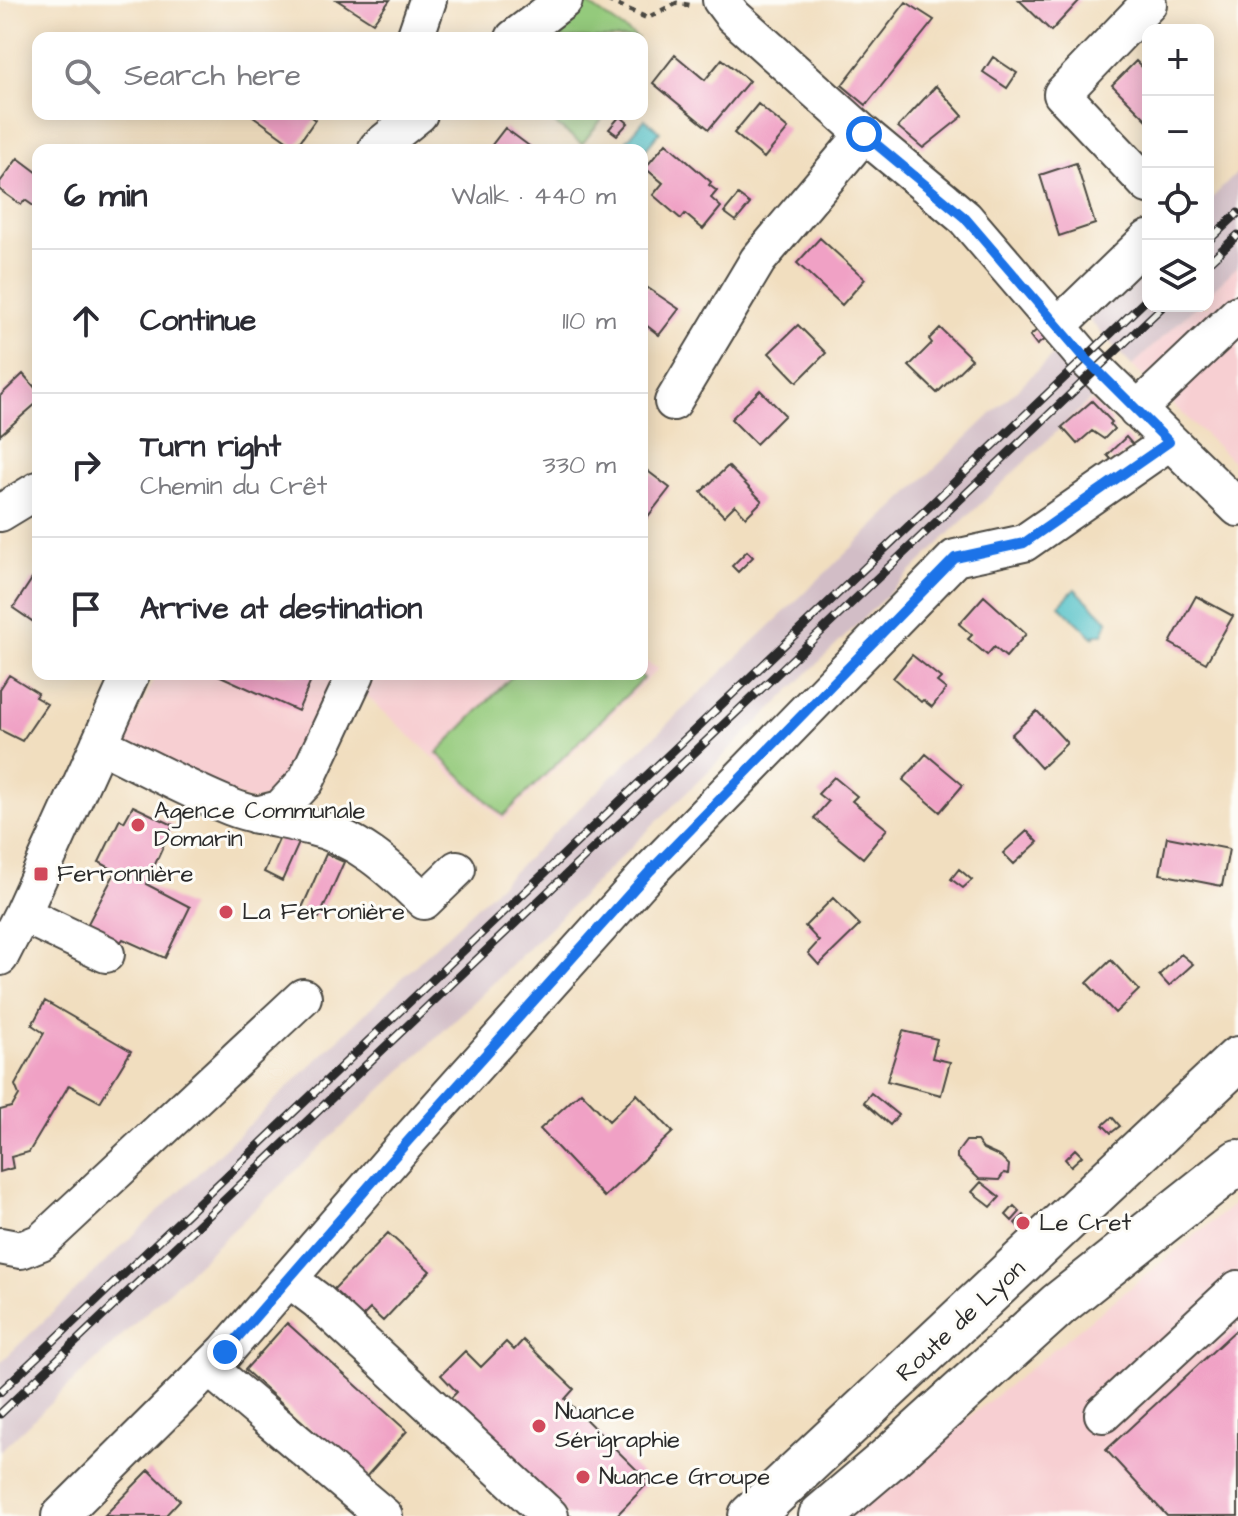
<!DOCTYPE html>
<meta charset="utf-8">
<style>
:root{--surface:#fff;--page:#f2f2f3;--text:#2b2b33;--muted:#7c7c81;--line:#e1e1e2}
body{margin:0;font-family:"Architects Daughter",sans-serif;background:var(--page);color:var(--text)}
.controls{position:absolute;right:24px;top:24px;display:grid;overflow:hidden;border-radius:16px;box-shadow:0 4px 20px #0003}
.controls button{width:72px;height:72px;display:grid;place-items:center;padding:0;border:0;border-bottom:2px solid var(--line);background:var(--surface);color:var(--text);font:40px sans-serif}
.stop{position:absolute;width:24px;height:24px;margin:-18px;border:6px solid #1a73e8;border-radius:50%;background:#fff}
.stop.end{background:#1a73e8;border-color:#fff;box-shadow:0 2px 8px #0008}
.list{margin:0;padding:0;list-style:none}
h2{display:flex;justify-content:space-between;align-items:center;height:104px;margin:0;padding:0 32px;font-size:34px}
h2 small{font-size:26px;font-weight:400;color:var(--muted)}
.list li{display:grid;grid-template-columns:52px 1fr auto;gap:24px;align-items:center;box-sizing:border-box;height:144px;padding:0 32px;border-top:2px solid var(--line)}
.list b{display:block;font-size:30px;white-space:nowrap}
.list p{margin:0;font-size:26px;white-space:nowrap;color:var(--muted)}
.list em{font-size:26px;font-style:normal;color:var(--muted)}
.icon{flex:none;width:44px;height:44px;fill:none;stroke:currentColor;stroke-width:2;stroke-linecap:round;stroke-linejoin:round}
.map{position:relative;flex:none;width:1238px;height:1516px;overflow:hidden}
.search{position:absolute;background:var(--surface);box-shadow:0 4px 20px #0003;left:32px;top:32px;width:616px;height:88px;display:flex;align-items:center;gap:20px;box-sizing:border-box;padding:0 28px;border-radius:16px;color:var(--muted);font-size:30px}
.panel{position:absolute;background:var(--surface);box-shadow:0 4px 20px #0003;left:32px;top:144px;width:616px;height:536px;border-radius:16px}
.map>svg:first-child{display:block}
</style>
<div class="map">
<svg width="1238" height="1516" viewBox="0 0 1238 1516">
<rect width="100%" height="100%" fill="#fdfcf7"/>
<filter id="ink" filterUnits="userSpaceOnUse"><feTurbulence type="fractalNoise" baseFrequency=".0125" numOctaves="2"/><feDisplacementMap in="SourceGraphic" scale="16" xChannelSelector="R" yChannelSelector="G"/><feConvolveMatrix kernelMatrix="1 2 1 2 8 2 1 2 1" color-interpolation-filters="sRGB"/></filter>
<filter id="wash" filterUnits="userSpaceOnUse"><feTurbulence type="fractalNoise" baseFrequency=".006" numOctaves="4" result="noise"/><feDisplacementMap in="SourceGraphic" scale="32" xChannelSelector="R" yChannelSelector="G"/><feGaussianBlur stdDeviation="1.8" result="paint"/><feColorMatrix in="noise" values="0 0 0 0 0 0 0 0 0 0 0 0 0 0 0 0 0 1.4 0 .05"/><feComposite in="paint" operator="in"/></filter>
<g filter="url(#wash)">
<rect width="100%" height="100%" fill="#f1debf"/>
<path fill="#f7cfd2" d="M1238,266v200l-106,-100 64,-60h12v-12z
M642,659l16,10 -155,152 -156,-143 -64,117 -33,6 -127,-54 33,-73h486z
M1238,1201v315h-392z"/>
<path fill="#d2bdc6" d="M1238,172v94l-30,28v-92z
M1148,261v45h48l-64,60 -43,-46z
M1055,353l41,41 -146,139 -472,465 -478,453v-88z"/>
<path fill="#94ca7c" stroke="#607a54" stroke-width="2" d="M585,2l52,36h-90z
M542,114h64l-24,30z
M514,674h125l5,4 -141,138 -66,-63z"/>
<path fill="#53c1c7" stroke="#3f7679" stroke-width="2" d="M645,119l15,13 -18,22v-4h-19l-2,-3z
M1075,589l33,32 -5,13h-7l-3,3 -34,-32z"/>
<g id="blocks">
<path fill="#f0a1c5" d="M337,0h53l-17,23z
M1019,0h61l-29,31z
M906,2l28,18 -68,85 -24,-20z
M675,55l30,25 17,-21 27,22 -40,48 -56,-46z
M993,57l24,16 -10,15 -24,-16z
M1136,61l12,12v48l-36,-36z
M936,86l27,30 -40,32 -25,-21z
M758,104l30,25 -24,29 -30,-25z
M255,114h52l8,6 -19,27 -43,-31z
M620,116l8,7 -11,12 -8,-6z
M505,128l27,20 -2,2h-42z
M666,143l45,39 -2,3 8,6 -6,7 10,9 -18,22 -18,-15 -4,5 -28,-24 10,-12 -18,-15z
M18,158l20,15v36l-13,-9 -4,5 -21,-15v-8z
M1076,163l19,61 -36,12 -19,-61z
M738,195l12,9 -14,17 -12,-9z
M820,238l45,41 -23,26 -45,-42z
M642,284l37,25 -20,26 -17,-13z
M798,325l28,28 -29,29 -28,-29z
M940,328l32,31 -35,34 -28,-27 23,-23 -3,-4z
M1039,328l7,10 -9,7 -7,-9z
M23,374l15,17v11l-38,33v-39z
M760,390l25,25 -29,29 -25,-25z
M1092,401l20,21 -2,2 4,5 -10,10 -12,-8 -15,13 -15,-17z
M1126,437l7,8 -19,17 -7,-7z
M728,466l34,35 -16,16 -11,-12 -11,11 -23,-24z
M645,469l25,19 -28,36v-52z
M747,551l6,6 -15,15 -6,-6z
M32,579l6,4v42l-25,-17z
M984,596l42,38 -20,23 -12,-10 -7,8 -19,-16 4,-4 -13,-11z
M1196,596l37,20 -27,47 -36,-20z
M912,655l29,23 -4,4 9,7 -14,18 -9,-7 -2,2 -28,-24z
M216,674h98l-16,37z
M9,675l29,18 -3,4 12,7 -25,37 -22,-11v-41z
M1037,711l30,32 -26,25 -30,-33z
M926,754l37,31 -23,27 -37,-32z
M834,777l23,19 -5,5 35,28 -24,29 -49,-40 14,-16 -10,-8z
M133,806l40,19 -27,59 44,23 -25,51 -42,-19 -3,4 -34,-16 30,-56 -17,-9 21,-43 4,3z
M1027,831l11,11 -24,22 -11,-11z
M281,835l18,8 -17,38 -18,-9z
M1167,837l62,12 -7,37 -62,-12z
M326,854l18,8 -25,56 -18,-8z
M959,869l13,11 -9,8 -12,-9z
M833,898l27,27 -41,40 -11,-12 11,-12 -14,-15z
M1181,954l12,10 -24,22 -10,-11z
M1111,960l28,30 -24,23 -28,-30z
M45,1001l86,50 -31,51 -31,-17 -40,67 -18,5 2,11 -13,4v-62l12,-3 7,-12 -4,-10 29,-52 -12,-8z
M903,1031l34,8 -5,19 18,4 -9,33 -54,-14z
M581,1092l28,29 28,-27 36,38 -69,65 -64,-68z
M871,1093l27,22 -8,10 -26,-23z
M1112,1117l8,9 -9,7 -8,-8z
M966,1141h11l6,8 18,8 8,8 -1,9 -4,-1 -5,7 -20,-1 -22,-21v-5z
M1075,1149l7,7 -11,10 -6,-7z
M981,1182l19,15 -9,10 -19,-15z
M1014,1206l6,6 -8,9 -6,-6z
M1024,1215l7,8 -8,9 -8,-9z
M388,1233l42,38 -47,50 -13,-12 -8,8 -29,-27z
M287,1323l120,108 -42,47 -120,-108z
M1238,1328v188h-71l-61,-66z
M523,1340l51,49 -9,10 84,83 -33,34h-48l-119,-116 8,-8 -16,-17 24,-24 16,16 25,-25 8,8z
M149,1470l31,30 -15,16h-61z"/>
</g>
</g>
<g filter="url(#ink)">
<use href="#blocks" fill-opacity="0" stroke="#494641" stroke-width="2"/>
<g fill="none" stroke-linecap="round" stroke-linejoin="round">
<defs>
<path id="minor" d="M721,0l12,16 131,118 101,84 120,140 153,150
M1148,4l-86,90 86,91
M415,38l13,-38
M514,38l50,-38
M377,148l42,-34
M1058,326l90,-87
M673,402l85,-142 106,-126
M1137,410l101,-96
M0,513l38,-23
M99,744c44,21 87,45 132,63 25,10 51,12 77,19 49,11 82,42 116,75l33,-32
M256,815l24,-6 26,-28 50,-107
M22,914l84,40
M0,957l22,-43 109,-240
M0,1246l21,4 20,-8 262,-245
M289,1279l29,22 232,215
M209,1368l175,148
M1103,1414l135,-125
M60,1516l165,-164 183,-211 242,-270 305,-313 69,-15 145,-101"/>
<path id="major" d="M751,1516l487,-457
M821,1516l66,-56 171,-155 180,-143"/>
</defs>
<use href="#minor" stroke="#494641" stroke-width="40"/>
<use href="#major" stroke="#494641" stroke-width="48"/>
<path stroke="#494641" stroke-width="5" stroke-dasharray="6 6" stroke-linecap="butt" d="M607,0l40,18 30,-15 17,3"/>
<use href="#minor" stroke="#fff" stroke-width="36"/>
<use href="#major" stroke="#fff" stroke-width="44"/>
<defs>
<path id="rail" d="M1208,241l30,-28
M1208,263l30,-28
M0,1392l1148,-1094
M0,1414l1163,-1108"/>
</defs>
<use href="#rail" stroke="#2b2b2b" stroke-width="9"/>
<use href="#rail" stroke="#fdfcf7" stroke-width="6" stroke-dasharray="18" stroke-linecap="butt"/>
</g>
</g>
<g fill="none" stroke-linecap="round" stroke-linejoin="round" filter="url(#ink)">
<path stroke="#1a73e8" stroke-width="10" d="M225,1352l183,-211 242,-270 305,-313 69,-15 145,-101 -84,-84 -120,-140 -101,-84"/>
</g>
<g fill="#d1495b" stroke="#fdfcf7" stroke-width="3">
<circle cx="138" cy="825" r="8"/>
<rect x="33" y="866" width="16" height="16" rx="4"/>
<circle cx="226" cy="912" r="8"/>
<circle cx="1023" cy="1223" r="8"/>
<circle cx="539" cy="1426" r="8"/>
<circle cx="583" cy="1477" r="8"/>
</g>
<g text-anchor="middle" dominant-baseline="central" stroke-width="6" stroke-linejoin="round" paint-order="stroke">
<g font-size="24" fill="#2b2b2b" stroke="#fdfcf7" text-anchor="start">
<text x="154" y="811">Agence Communale<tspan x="154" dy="28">Domarin</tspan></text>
<text x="57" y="874">Ferronnière</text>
<text x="242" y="912">La Ferronière</text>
<text x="1039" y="1223">Le Cret</text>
<text x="555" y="1412">Nuance<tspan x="555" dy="28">Sérigraphie</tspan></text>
<text x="599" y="1477">Nuance Groupe</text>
</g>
<g font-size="24" fill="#2b2b2b" stroke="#fdfcf7">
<text transform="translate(961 1321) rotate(-43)">Route de Lyon</text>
</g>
</g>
</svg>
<div class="controls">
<button>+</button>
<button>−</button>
<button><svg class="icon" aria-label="locate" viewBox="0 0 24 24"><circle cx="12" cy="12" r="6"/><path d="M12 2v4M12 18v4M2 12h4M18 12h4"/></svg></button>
<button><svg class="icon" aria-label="layers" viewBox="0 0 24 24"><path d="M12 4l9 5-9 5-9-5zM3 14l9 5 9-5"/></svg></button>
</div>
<div class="stop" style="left:864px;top:134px"></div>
<div class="stop end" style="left:225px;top:1352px"></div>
<div class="search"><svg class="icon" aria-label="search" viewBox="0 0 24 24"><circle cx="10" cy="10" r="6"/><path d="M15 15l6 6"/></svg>Search here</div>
<section class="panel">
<h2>6 min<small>Walk · 440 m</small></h2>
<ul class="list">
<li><svg class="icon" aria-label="ahead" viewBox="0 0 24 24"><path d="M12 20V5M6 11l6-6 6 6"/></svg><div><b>Continue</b></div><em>110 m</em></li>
<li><svg class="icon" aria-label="right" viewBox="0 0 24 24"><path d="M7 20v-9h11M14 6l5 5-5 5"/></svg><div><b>Turn right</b><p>Chemin du Crêt</p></div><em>330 m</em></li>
<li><svg class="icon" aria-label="arrive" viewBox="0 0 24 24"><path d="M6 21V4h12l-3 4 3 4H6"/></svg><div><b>Arrive at destination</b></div></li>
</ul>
</section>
</div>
